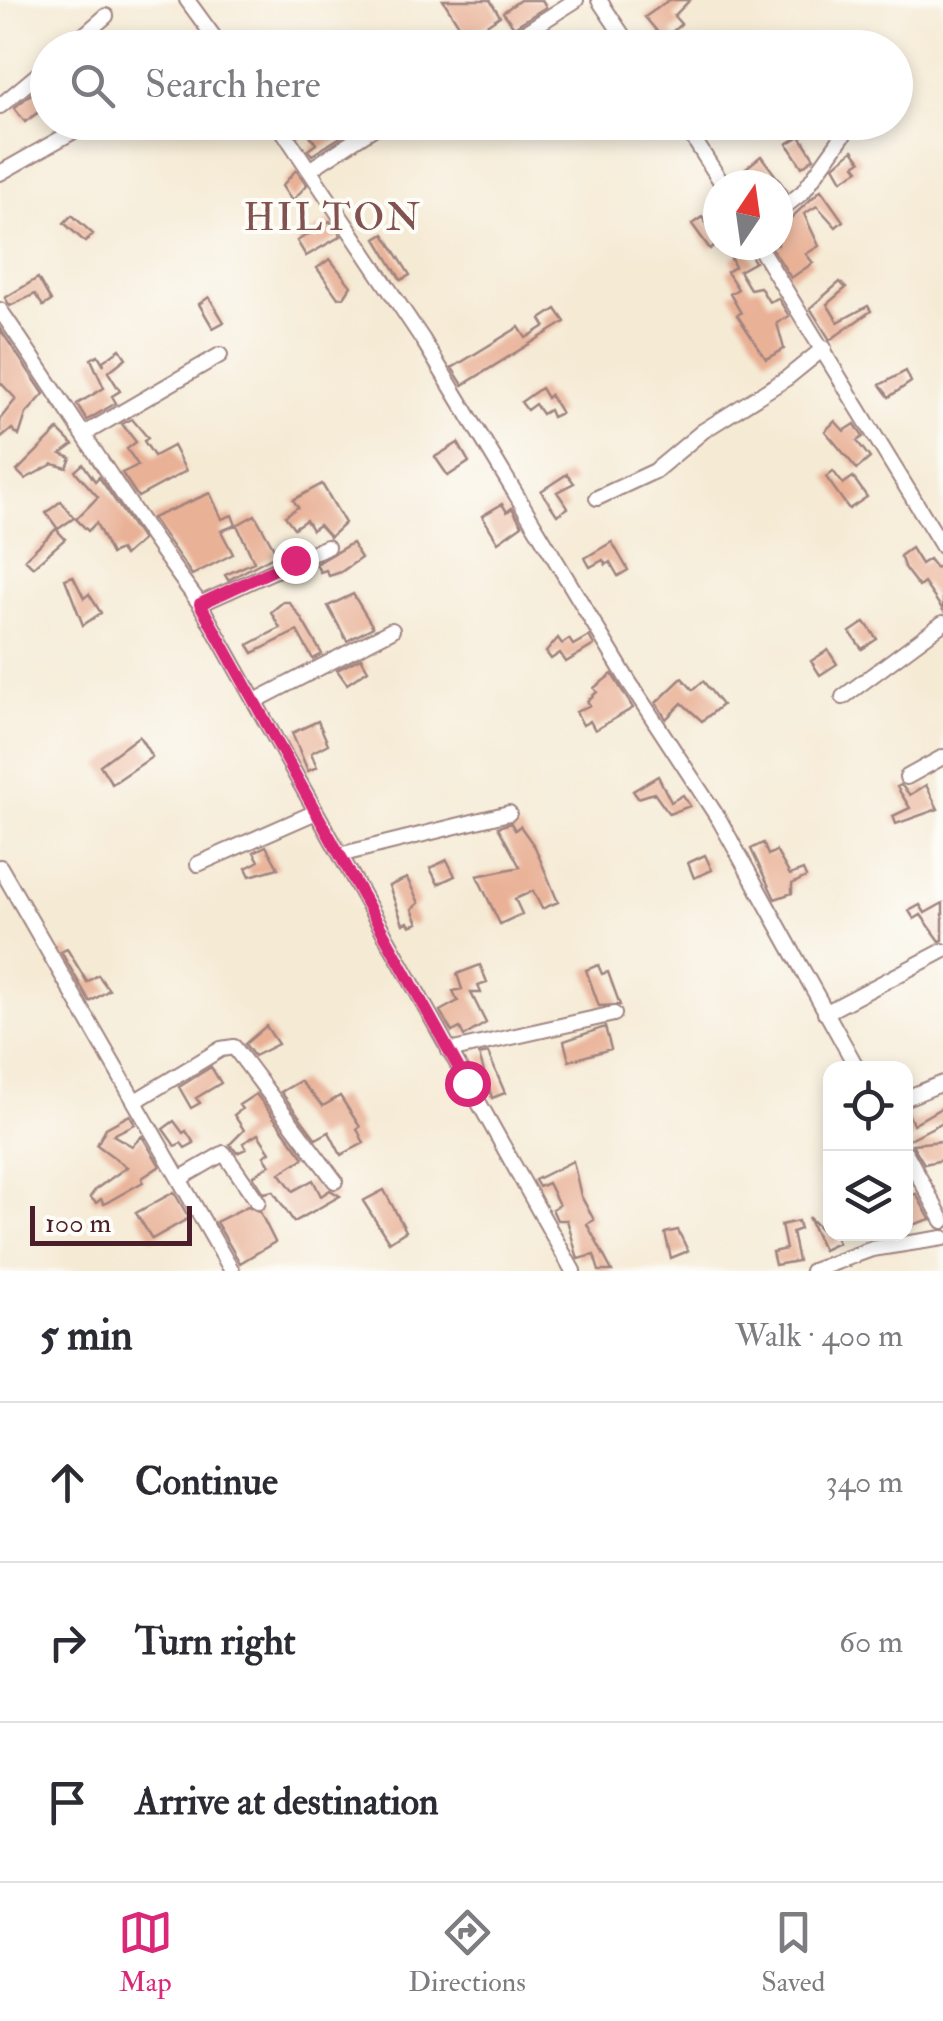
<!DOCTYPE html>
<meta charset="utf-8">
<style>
:root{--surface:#fff;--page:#f7f7f7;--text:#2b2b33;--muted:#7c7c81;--line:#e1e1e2;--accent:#db2777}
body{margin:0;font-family:"IM FELL Double Pica",serif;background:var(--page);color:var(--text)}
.controls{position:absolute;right:30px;bottom:30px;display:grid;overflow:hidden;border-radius:20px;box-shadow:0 5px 15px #0003}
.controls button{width:90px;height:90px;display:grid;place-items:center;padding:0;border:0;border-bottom:2px solid var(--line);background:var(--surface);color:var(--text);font:50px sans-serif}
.compass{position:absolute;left:703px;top:170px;width:90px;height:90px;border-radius:50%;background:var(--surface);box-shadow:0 5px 15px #0003;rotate:13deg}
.scale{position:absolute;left:30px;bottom:25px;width:162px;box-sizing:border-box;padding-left:10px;border:5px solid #4a1f2b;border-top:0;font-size:28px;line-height:35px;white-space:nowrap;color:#4a1f2b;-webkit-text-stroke:8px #fdfcf7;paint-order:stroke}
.stop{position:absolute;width:30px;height:30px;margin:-22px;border:8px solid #db2777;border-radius:50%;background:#fff}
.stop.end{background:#db2777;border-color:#fff;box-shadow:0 2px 10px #0008}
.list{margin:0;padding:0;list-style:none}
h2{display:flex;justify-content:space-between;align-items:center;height:130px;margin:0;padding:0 40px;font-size:42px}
h2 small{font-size:32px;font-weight:400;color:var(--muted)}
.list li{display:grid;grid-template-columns:65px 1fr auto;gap:30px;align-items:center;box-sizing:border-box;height:160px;padding:0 40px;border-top:2px solid var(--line)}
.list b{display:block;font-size:38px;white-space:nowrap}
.list em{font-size:32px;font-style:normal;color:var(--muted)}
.icon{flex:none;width:55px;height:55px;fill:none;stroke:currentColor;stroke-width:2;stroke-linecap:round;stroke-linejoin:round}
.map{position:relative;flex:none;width:943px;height:1271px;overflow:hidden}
.search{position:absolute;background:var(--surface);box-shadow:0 5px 15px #0003;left:30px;right:30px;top:30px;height:110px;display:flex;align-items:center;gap:25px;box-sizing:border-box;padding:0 35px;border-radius:55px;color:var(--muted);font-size:38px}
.sheet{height:610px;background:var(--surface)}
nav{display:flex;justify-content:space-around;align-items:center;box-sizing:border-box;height:140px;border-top:2px solid var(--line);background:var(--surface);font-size:28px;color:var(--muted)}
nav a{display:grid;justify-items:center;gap:5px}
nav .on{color:var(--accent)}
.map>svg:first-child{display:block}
</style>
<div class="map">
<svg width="943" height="1271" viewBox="0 0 943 1271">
<rect width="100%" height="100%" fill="#fdfcf7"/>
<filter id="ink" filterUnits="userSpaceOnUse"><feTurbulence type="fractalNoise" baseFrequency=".01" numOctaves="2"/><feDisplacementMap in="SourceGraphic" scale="20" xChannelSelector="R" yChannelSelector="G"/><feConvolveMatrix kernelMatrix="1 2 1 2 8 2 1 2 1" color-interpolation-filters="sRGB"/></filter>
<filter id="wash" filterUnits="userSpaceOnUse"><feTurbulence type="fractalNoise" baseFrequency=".0048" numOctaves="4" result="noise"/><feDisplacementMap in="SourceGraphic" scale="40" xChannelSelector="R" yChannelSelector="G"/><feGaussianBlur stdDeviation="2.25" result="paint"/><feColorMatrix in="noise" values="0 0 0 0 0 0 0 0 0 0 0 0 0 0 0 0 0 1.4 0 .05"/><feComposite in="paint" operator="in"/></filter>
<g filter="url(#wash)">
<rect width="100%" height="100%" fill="#f5ead4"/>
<g id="blocks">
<path fill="#e9b196" d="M443,0h47l10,16 -33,22z
M520,0h22l4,7 -32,20 -11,-15z
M669,0h21l-16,16 7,8 -10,9 12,15h-12l-26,-31z
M48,80v25l-23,17 -11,-14z
M290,122h30l7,11 18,-11 5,9 -38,24 -4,-5 8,-6 -10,-15 -8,6z
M800,136l14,22 -12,9 -15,-23z
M853,150l8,11 -6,4 4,5 -17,10 -8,-14z
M761,156l26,35 -9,7v-13h-44l2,-9z
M296,170l11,15 -15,16 -10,-15z
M821,190l22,31 -7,6 -19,-21 -13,8 15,32 -13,8 7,9 -22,15 -21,-33h8v-15z
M72,215l21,19 -8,8 -21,-19z
M702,217l16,26 -8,6 -18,-25z
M330,221l11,15 -35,20 -9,-15z
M384,234l26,41 -9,5 -25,-41z
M747,249l8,13 -16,9 11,18 10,-2 9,15 9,-4 11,18 -12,7 7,26 -18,10 -29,-44 4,-2 -11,-19 8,-5 -11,-17 8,-5 -4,-8z
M330,259l21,27 -7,11 -6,1 -21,-30z
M38,278l13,23 -8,5 -8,-12 -25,12 -5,-8z
M840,282l6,6 -19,16 11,18 30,-16 3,5 -41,29 -20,-32z
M209,297l15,25 -11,6 -14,-24z
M556,309l9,13 -102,63 -11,-17 67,-41 7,11 19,-12 -4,-7z
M0,329l44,65 -18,20 -7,22 -7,-7 -12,10v-20l16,-20 -16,-17z
M120,349l6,9 -18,14 12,19 -8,5 4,7 -29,17 -10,-16 27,-16 -13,-29 7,-4 6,10 -1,-4z
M906,371l5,11 -22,15 -9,-12z
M541,388l6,10 3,-3 11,18 -9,4 -3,-7 -7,4 -7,-10 -8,6 -6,-8z
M132,419l16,19 -4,3 10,15 19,-10 13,25 -48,26 -16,-24 16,-8 -11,-16 9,-7 -14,-18z
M835,421l9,10 11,-7 8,13 -6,4 13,17 -13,11 -32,-38z
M58,430l15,15 -12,9 10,4 -4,10 -14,-4 -28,15 -8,-8z
M458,443l11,19 -21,14 -13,-19z
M83,464l12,17 4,-4 43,63 -18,16 -4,-6 -9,4 -15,-31 -8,8 -12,-12 22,-22 -23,-26z
M833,471l10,13 10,-7 14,20 -18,12 -23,-32z
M567,474l7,9 -17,9 11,16 -11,7 -16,-24z
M322,484l23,39 -15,14 -11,-12 -7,5 -6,-10 -12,8 -9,-12 13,-9 -5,-7z
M210,493l12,26 10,-4 4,10 -15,6 12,23 -41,21 -40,-57z
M61,501l13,17 -16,11 -12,-16z
M502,504l5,8 5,-4 10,17 -24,17 -16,-26z
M255,515l22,39 -49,26 -3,-5 29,-13 -17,-37z
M56,529l9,10 -32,28 -8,-8z
M612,542l16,28 -10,6 -8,-14 -4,3 -3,-5 -13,7 -5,-9z
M352,543l9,15 -20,14 -12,4 -3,-6 -6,2 -4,-8z
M911,548l10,16 8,-5 7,9 7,-4v46l-19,-27 -5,4 -14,-18 -5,-13z
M73,576l11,22 5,-4 12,19 -18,12 -18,-46z
M353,594l20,33 -26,14 -19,-35z
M283,602h6l12,16 21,36 -9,5 -16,-28 -44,22 -5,-8 32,-17 -9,-16z
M865,622l12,17 -15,10 -12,-17z
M589,636l5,9 -28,17 -6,-9 -9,6 -5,-7 12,-14 4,6 7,-5 4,6z
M828,650l9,14 -17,11 -9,-14z
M361,658l7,12 -21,14 -10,-14z
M612,674l21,34 -38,22 -5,-9 -7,4 -7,-13 14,-7 -3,-4 10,-9 -3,-4z
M682,678l11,12 10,-9 19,24 -20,16 -20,-18 -16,16 -10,-16z
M318,721l10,23 -17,9 6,14 -9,4 -16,-38z
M139,736l13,21 -40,27 -12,-19z
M658,776l13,26 12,-7 7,11 -21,8 -15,-21 -16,5 -5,-7z
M901,785l9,10 16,-10 12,24 -42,15 -3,-8 17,-8 -13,-21z
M511,823l4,7 5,-4 15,21 23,55 -16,7 -9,-18 -18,8 7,15 -22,10 -23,-48 43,-9 -22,-40z
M763,843l5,12 8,-4 14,24 13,-5 3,7 -14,7v9l-17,6 -24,-50z
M266,846l12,22 -28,8 -4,-8 13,-7 -5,-9z
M705,855l7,15 -18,8 -6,-15z
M447,860l8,16 -17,8 -8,-16z
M407,878l12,25 -7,6 6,14 -8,3 -2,-4 -5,2 -14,-38z
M943,903v37l-3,1 -19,-26 -7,4 -5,-8 11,-6 5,8z
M67,949l20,33 11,-7 11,15 -19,12 -29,-50z
M480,965l7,17 -9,3 3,8h-10l15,30 -22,13 -4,-8 -8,4 -12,-21 18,-10 -5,-10 9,-2 -5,-15z
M598,965l4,9 6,-2 12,33 -21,1 -13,-36z
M266,1026l12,18 -24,12 -9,-12z
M605,1027l6,22 -42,12 -5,-20z
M488,1053l17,40 -13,5 -13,-43z
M211,1067l10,16 -25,15 4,5 -9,5 -12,-21z
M300,1081l23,25 17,-10 20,31 -3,2 7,14 -23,12 -12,-23 -13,7 -35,-47z
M256,1094l48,64 -24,15 10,14 3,4 20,-11 8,16 9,-6 10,6 -46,26 -21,-31 -9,2 -11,-17 17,-11 -6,-9 6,-4 -12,-18 -15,9 3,6 -9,4 -7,-9 14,-14 -10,-15 8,-6 -3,-4z
M943,1107v15l-37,19v-32l7,15z
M130,1115l5,9 -22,11 19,11 10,-10 18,30 -18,12 1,4 -39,22 -3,-5 -5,4 -6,-6 6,-8 31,-22 -30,-22 9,-17z
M174,1121l9,12 3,-2 8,12 -9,5 -4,-5 -6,3 -12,-17z
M943,1141v19l-19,4 -12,-20z
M573,1161l8,35 13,24 -7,4 25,47h-13l-5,-16 -16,4 -11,-39h-10l-5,-11 7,-4 -11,-22 -9,4 -4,-7z
M384,1190l22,41 -17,11 -26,-41z
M174,1192l15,26 -37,21 -16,-26z
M916,1194l14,25 -24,8v-31z
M248,1206l12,6 15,30 -35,21 -24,-41z
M808,1217l19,18 7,-1 4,9 -15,7z
M798,1221l2,8 -8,3 6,29 -23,4 -3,-13 14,-3 -5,-24z
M678,1230l10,21 -17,7 -6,-25z"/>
</g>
</g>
<g filter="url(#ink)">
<use href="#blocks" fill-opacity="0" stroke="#a08480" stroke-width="2.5"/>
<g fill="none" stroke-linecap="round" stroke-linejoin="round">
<defs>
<path id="minor" d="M187,0l35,48
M599,0l32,48
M69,48l37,-32
M193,48l19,-13
M501,48l75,-48
M0,106l48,-40
M277,122l146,218 206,342 91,139 137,247
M683,122l40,63
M309,170l74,-48
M0,173l90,-51
M778,212l25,-20 49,-69
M758,245l185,302
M0,310c68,98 129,199 200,294l373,667
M86,433l134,-78
M597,498l58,-27 48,-40 84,-53 37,-30
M200,604l127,-57
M843,697l100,-74
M257,700l135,-70
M907,777l36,-20
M343,854l166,-41
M198,864l118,-52
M0,867l232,404
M825,1013l118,-62
M449,1051l165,-37
M906,1098l37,-15
M137,1100l84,-51 13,-2 101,134
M906,1153l37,68
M181,1178l43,-25 34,49
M812,1271l60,-22 71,-11"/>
</defs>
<use href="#minor" stroke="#a08480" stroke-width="18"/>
<use href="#minor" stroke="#fff" stroke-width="14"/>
</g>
</g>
<g fill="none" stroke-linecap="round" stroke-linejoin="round" filter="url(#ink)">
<path stroke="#db2777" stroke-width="12" d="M295,560l-95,44 267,479"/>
</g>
<g text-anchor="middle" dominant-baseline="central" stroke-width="8" stroke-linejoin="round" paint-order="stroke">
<g font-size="38" letter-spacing="2.5" fill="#825250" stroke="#fdfcf7">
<text x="333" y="218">HILTON</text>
</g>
</g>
</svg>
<div class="controls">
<button><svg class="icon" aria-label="locate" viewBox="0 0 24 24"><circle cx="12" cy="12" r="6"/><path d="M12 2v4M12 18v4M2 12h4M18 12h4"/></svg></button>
<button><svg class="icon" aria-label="layers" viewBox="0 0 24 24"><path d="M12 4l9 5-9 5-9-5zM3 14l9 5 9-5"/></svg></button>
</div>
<svg class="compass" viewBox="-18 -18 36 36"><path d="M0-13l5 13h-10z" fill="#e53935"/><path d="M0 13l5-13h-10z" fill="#7c7c81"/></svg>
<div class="scale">100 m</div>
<div class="stop" style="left:467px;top:1083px"></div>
<div class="stop end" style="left:295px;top:560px"></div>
<div class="search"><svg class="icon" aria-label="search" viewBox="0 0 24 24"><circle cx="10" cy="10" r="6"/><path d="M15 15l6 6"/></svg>Search here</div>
</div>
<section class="sheet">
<h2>5 min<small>Walk · 400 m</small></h2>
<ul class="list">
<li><svg class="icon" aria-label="ahead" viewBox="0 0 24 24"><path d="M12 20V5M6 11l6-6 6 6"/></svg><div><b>Continue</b></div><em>340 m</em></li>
<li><svg class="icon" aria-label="right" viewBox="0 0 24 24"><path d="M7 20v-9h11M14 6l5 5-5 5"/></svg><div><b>Turn right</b></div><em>60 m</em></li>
<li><svg class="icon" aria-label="arrive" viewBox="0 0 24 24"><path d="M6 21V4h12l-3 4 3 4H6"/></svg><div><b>Arrive at destination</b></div></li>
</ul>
</section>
<nav>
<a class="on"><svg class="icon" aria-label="map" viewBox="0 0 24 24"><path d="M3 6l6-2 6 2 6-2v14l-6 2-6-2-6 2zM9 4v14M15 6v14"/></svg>Map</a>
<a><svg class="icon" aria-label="directions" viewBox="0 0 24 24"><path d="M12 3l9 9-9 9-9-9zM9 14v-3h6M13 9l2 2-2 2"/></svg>Directions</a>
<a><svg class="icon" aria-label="saved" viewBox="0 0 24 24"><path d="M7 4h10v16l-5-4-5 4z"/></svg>Saved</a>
</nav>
